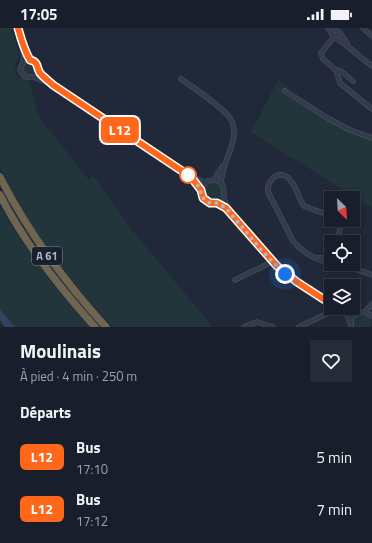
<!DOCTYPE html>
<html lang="fr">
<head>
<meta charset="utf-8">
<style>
  :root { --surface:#181e2b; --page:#252b37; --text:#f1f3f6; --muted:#9fa2a9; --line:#363c47 }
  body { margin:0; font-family:"Titillium Web",sans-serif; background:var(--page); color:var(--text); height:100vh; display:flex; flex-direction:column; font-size:15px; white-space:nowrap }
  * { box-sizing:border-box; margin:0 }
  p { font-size:13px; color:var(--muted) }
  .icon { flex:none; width:22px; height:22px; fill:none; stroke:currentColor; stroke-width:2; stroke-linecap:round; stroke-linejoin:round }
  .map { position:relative; height:299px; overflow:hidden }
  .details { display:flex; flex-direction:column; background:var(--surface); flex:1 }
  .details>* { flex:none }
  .badge { padding:0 8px; border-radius:6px; font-size:14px; line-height:26px }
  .needle { width:26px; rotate:155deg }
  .controls { position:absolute; left:324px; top:163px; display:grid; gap:8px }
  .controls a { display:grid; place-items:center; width:36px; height:36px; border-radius:0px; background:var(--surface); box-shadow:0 2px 6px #0003,0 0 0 1px var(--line); font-size:20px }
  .you { position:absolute; width:20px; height:20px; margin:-10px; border:3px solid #fff; border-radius:50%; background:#1a73e8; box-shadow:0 0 0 6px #1a73e833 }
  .map>.badge { position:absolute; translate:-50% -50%; box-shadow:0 0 0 2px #fff }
  h2 { padding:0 20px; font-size:15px; line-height:36px }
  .round { display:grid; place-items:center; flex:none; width:42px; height:42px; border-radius:0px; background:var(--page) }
  .head { display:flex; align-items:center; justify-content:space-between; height:68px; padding:0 20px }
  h1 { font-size:19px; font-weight:700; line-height:30px }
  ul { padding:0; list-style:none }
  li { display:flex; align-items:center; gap:12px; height:52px; padding:0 20px }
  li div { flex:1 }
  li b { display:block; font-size:15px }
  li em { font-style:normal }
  li .badge { min-width:44px; font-weight:700; text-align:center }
  .status { display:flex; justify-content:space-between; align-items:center; height:28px; padding:0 20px; background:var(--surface); direction:ltr }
  .status svg { height:11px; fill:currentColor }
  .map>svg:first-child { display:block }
</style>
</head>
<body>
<div class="status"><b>17:05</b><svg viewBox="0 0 49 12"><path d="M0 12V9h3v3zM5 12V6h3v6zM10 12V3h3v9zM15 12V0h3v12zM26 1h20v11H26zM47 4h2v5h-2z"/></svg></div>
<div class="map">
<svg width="372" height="299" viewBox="0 0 372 299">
  <rect width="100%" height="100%" fill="#202839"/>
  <g fill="#22353a">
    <polygon points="0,0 12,0 19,29 16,35 15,42 18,51 20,50 25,52 29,53 39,89 89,152 93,147 132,202 213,299 113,299 75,257 48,223 26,189 0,139"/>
    <circle cx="29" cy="41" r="7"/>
    <polygon points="278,52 288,58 288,68 330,94 372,113 372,180 251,104"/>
    <circle cx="213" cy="164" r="10"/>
    <path d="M0,178C25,222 55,261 89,299H15L0,281Z"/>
    <path d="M358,286C367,286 372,289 371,299H353V291Z"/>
  </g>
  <polygon fill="#324262" points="0,281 15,299 5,299 0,293"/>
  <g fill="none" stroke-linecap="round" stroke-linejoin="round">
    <defs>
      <g id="minor">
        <polyline points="18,0 24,27 23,34 20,42 25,49 34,49 48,55"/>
        <polyline points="328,0 334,9 342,14 372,38"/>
        <polyline points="332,0 339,4 347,15"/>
        <polyline points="363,0 372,8"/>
        <polyline points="334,9 321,25 323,31 336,42 340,55 372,81"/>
        <path d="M22,17L30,32C39,34 36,39 40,45C43,49 49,53 53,57L183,144L205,155"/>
        <polyline points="336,42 341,43 353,53"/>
        <path d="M181,51C194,60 221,78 230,90C234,96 235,106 233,113C229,128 222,140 221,155"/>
        <polyline points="285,63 329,91 350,102 372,110"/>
        <path d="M192,150C195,153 199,157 201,161C205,170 204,179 218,174"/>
        <polyline points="214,152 222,139"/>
        <path d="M201,162C203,157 206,152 212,152C224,151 224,161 224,169C224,174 226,177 229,181"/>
        <path d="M217,175C239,187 254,215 271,233C288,251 310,263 331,276"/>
        <path d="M331,188L304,178C298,170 297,159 290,152C281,140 266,151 268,164L293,213C303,225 316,232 331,235"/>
        <polyline points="336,214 341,198 339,192"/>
        <polyline points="319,230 325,230 331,227"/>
        <polyline points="341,236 372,247"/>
        <polyline points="235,252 272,234"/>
        <polyline points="338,280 347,288 350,294"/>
        <polyline points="341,282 357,285"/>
        <polyline points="365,284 372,276"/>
        <polyline points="244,299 257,294 273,299"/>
        <polyline points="299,299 328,285"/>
        <polyline points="351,299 351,290 358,285 365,284 372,288"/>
      </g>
      <g id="highway">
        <path d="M0,149C28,204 64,253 106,299"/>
        <path d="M0,167C25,216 58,258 95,299"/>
      </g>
    </defs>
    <use href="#minor" stroke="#4e5564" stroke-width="5.5"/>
    <use href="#highway" stroke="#3b4251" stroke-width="8"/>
    <use href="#minor" stroke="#343b4a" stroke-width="4.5"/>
    <use href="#highway" stroke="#706650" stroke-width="7"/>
  </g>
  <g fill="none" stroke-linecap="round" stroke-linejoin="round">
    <defs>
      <path id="line" d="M18,0C21,11 24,22 30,32C39,34 36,39 40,45C43,49 49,53 53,57L191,149L201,162L203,170L210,175H217L226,180L277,238L297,254L331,276"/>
    </defs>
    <use href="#line" stroke="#fff" stroke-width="9"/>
    <use href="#line" stroke="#ff671b" stroke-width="6"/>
    <polyline stroke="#aeb5c6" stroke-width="4" stroke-dasharray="0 7.2" points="188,147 191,149 199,159 203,170 206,173 210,175 217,175 226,180 264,225 285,246"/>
  </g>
  <circle fill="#fff" stroke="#ff671b" stroke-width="2" cx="188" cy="147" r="8"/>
  <g text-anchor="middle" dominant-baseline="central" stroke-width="4" stroke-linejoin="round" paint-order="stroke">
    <rect fill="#19202e" stroke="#818898" stroke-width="1" x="32" y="219" width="30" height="18" rx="3"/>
    <g font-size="11" font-weight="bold" fill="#aeb5c6">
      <text x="47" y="228">A 61</text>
    </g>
  </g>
</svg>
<div class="controls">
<a><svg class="needle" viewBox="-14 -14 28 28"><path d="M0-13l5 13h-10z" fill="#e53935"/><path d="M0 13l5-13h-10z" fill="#9fa2a9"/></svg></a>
<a><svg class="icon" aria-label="locate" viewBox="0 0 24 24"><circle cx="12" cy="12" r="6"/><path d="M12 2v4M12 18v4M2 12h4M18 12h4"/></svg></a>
<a><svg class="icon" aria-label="layers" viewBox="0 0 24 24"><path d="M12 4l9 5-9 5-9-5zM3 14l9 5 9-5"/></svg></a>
</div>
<div class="you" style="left:285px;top:246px"></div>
<b class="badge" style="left:120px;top:102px;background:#ff671b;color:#fff">L12</b>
</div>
<section class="details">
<div class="head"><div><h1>Moulinais</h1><p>À pied · 4 min · 250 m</p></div><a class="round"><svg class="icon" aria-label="heart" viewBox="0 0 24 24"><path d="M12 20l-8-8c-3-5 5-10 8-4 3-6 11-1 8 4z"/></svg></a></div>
<h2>Départs</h2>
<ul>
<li><span class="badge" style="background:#ff671b;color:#fff">L12</span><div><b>Bus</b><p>17:10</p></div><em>5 min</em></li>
<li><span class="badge" style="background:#ff671b;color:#fff">L12</span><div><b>Bus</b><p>17:12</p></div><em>7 min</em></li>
</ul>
</section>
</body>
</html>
